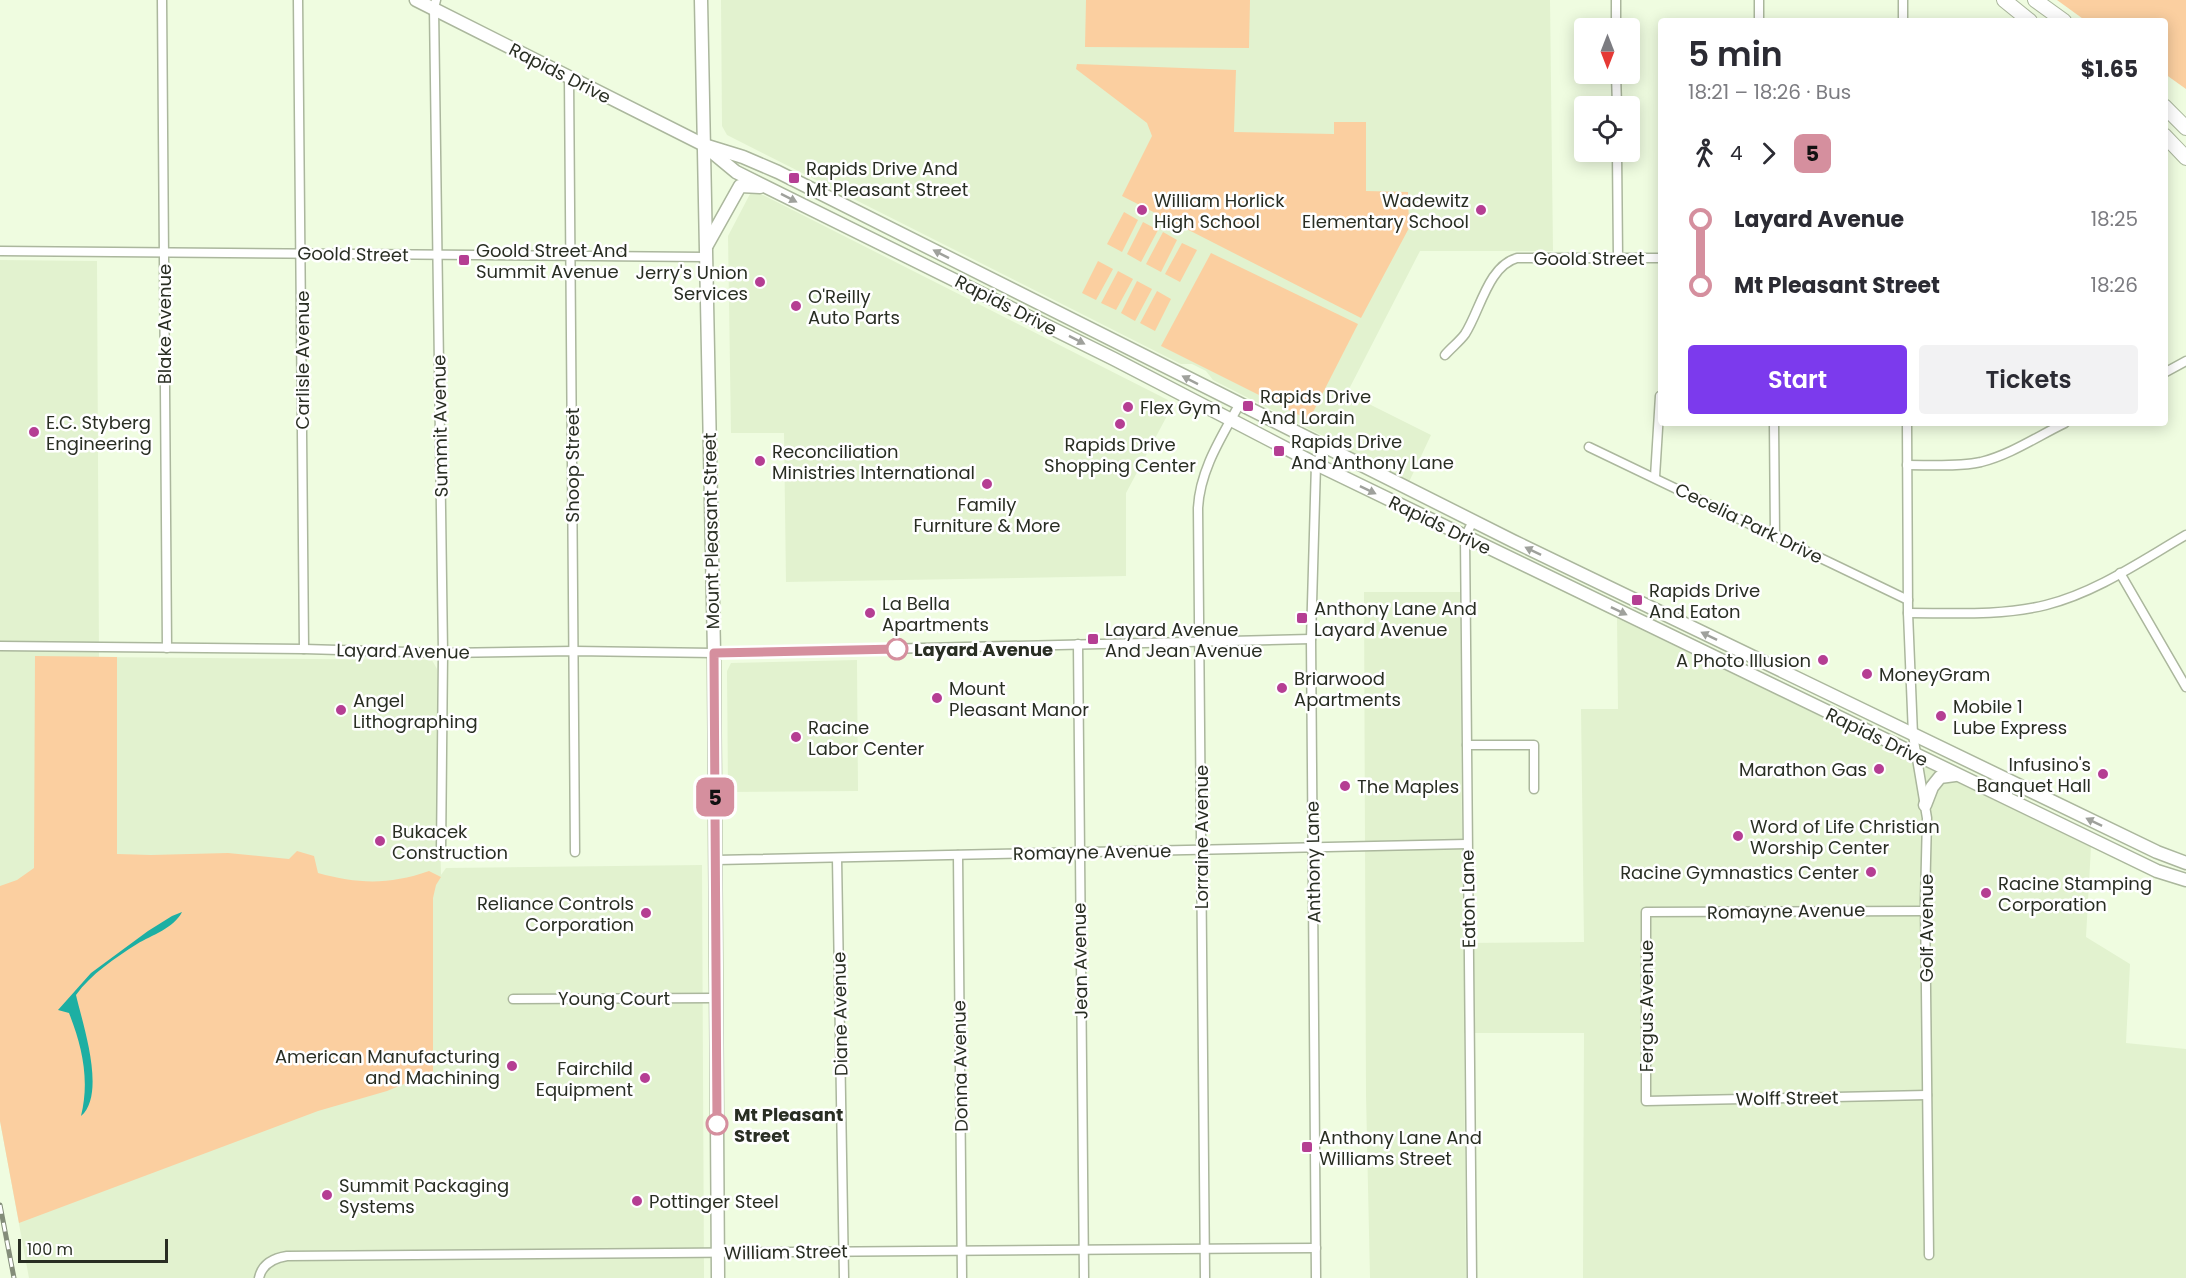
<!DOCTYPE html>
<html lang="en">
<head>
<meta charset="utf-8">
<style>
  :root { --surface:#fff; --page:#f2f2f3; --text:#2b2b33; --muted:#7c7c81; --accent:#7c3aed }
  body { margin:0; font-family:Poppins,sans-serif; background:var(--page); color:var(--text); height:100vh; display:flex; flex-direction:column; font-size:22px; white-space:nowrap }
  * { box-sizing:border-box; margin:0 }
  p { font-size:20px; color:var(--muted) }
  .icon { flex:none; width:33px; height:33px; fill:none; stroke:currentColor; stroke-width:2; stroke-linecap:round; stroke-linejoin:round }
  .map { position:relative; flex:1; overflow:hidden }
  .panel { position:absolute; left:1658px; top:18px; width:510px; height:408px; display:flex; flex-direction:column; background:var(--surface); border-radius:6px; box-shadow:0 3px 15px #0003 }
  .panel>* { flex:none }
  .badge { padding:0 12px; border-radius:9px; font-size:21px; line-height:39px }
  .needle { width:39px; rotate:180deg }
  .buttons { position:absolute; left:1574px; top:18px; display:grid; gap:12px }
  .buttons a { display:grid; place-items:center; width:66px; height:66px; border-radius:6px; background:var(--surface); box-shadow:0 3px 15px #0003; font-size:30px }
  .scale { position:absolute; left:18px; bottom:15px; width:150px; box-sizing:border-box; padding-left:6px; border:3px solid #292e23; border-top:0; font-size:16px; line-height:21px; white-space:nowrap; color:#292e23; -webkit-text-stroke:4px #fff; paint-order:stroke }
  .map>.badge { position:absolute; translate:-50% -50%; box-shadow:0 0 0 3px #fff }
  .legs { display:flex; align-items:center; gap:9px; height:66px; padding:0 30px; font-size:20px }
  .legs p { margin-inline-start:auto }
  .headline { display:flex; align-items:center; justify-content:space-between; height:102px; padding:0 30px }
  h1 { font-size:33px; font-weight:600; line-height:45px }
  .action { display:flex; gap:12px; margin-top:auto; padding:12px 30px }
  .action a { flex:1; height:69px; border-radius:6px; background:var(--accent); color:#fff; font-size:24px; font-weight:600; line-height:69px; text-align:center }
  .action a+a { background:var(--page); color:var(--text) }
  ul { padding:0 30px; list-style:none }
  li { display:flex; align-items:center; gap:21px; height:66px; font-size:22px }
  li i { display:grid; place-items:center; width:9px; height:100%; margin:0 8px; background:currentColor }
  li i::after { content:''; width:15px; height:15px; margin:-8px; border:4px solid; border-radius:50%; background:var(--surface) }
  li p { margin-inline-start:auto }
  li:first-child i { background:linear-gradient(#0000 50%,currentColor 0) }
  li:last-child i { background:linear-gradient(currentColor 50%,#0000 0) }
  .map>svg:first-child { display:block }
</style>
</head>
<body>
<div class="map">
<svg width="2186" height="1278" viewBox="0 0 2186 1278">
  <rect width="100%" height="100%" fill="#effce0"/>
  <g fill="#e2f2cf">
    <polygon points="721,0 1550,0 1553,251 1420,251 1347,393 1431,435 1408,484 1325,437 1213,380 1206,371 1192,364 1181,364 727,135 722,126"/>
    <polygon points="750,194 761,194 1168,400 1164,412 1168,414 1126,493 1126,576 786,582 784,433 731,433 728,236"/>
    <polygon points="0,260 97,261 99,657 432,660 437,669 441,875 446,868 702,865 704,1278 29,1278 0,1121"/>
    <polygon points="1364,592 1460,592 1463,943 1584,942 1581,709 1618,709 1617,618 2091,847 2086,937 2130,964 2126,1043 2186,1049 2186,1278 1583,1278 1584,1033 1464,1033 1466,1278 1370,1278 1366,1095"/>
    <polygon points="857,660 858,791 728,792 727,671 731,663"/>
  </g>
  <g fill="#fbcfa0">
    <polygon points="1086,0 1250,0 1249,48 1085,47"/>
    <polygon points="2057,0 2186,0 2186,89 2165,74 2164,21 2086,21"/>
    <polygon points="1077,64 1236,70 1234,132 1334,134 1334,122 1366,122 1366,191 1408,192 1409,228 1361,318 1122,196 1152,136 1147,123 1076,69"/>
    <polygon points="1124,212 1138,220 1122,252 1107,244"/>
    <polygon points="1143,222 1158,230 1141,262 1127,254"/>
    <polygon points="1163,232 1177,240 1161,272 1146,264"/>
    <polygon points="1182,243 1197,250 1180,282 1165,274"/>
    <polygon points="1211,253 1358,324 1309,420 1161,346"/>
    <polygon points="1098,261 1113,269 1096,300 1082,293"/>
    <polygon points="1118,271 1133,279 1116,310 1101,303"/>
    <polygon points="1137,281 1152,289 1135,321 1121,313"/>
    <polygon points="1157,291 1171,299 1155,331 1140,323"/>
    <path d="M35,656L117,657V854L151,855L228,853L289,859L297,851L314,856L318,873C358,884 389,885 429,871L441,877L436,885L433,898V1072L387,1091L318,1111L19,1223L0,1121V886L17,880L34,868Z"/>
  </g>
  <path fill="#1dafa3" d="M182,912C174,928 152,935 137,944C115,958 91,974 76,995C82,1022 107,1094 81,1116C90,1080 82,1046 69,1013L58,1010L91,973L148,931L172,916Z"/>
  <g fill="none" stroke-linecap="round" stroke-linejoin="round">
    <defs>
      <g id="street">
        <polyline points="162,0 167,648"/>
        <polyline points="298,0 304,649"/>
        <polyline points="436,0 434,8 443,653 441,852"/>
        <polyline points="1616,0 1616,28"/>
        <polyline points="1759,0 1759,21"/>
        <polyline points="1903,0 1903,21"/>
        <polyline points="1616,74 1617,106"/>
        <polyline points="569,77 575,852"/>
        <polyline points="1617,152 1618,258"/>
        <polyline points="0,251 706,257"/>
        <path d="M1445,355C1451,348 1460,341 1465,334C1480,311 1488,266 1517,258H1660"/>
        <polyline points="2164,373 2186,361"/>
        <polyline points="1774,423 1775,536"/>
        <polyline points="1907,423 1908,613 1913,735 1927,818 1925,901 1929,1255"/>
        <polyline points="1589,447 1908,600"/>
        <path d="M1907,465C1931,465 1957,467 1981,462C2010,455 2038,436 2065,423"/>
        <polyline points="1655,477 1660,396"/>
        <polyline points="2120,573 2186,687"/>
        <path d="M1908,613C1954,613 2001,616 2046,605C2097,592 2141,561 2186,535"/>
        <polyline points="1078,644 1084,1278"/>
        <polyline points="0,646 304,649 443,653 574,651 714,653 1311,639"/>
        <polyline points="1467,745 1534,745 1534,789"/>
        <polyline points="958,855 962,1278"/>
        <polyline points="837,858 844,1278"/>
        <polyline points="716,860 1467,844"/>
        <polyline points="1926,911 1646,912 1646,1101 1927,1095"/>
        <polyline points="513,999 715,998"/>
        <path d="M259,1278C262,1264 274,1258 287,1256L1316,1248"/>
        <path d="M1205,1278L1198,508C1200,470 1221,438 1239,405"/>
        <polyline points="1316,1278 1311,639 1316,464 1325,448"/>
        <polyline points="1472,1278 1465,537 1473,521"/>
      </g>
      <g id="secondary">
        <polyline points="416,0 704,145 743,157 778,172 1513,541 2157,852 2186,863"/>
        <polyline points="701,0 714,653 718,1278"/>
        <polyline points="707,148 736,172 1114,359 1316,464 2157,871 2186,880"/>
        <polyline points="707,245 740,186 760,187"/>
        <polyline points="1925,805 1932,787 1940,777 1955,775"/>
      </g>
      <g id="primary">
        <polyline points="2004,0 2030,21"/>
        <polyline points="2035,0 2064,21"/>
        <polyline points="2164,106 2186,128"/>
        <polyline points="2164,135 2186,158"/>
      </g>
    </defs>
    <use href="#street" stroke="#abb79d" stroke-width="11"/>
    <use href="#secondary" stroke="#abb79d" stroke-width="15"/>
    <use href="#primary" stroke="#abb79d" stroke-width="16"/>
    <use href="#street" stroke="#fff" stroke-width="8"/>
    <use href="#secondary" stroke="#fff" stroke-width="12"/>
    <use href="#primary" stroke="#fff" stroke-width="14"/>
    <defs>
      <polyline id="rail" points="0,1205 14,1278"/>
    </defs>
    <use href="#rail" stroke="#848d7a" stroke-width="5"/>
    <use href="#rail" stroke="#fff" stroke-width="3" stroke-dasharray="9" stroke-linecap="butt"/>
  </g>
  <defs><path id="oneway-solid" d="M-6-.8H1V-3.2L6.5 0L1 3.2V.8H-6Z" transform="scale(1.5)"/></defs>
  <g fill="#9fa19c">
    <use href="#oneway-solid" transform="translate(789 198) rotate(27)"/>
    <use href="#oneway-solid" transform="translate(941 254) rotate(-153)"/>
    <use href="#oneway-solid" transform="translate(1077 340) rotate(27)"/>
    <use href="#oneway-solid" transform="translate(1190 380) rotate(-153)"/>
    <use href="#oneway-solid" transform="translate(1368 490) rotate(26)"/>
    <use href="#oneway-solid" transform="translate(1533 551) rotate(-154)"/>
    <use href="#oneway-solid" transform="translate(1619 611) rotate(26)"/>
    <use href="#oneway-solid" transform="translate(1709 636) rotate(-154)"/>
    <use href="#oneway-solid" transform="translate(2094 822) rotate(-154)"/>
  </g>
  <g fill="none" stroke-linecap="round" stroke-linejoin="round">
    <defs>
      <polyline id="line-1" points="717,1124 714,653 897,649"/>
    </defs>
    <use href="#line-1" stroke="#fff" stroke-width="14"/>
    <use href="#line-1" stroke="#d58f9e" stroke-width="9"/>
  </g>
  <g fill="#b53e93" stroke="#fff" stroke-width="2">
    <rect x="788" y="172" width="12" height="12" rx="3"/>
    <circle cx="1142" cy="210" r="6"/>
    <circle cx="1481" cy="210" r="6"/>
    <rect x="458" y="254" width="12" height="12" rx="3"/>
    <circle cx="760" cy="282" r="6"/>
    <circle cx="796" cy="306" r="6"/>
    <rect x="1242" y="400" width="12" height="12" rx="3"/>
    <circle cx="1128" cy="407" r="6"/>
    <circle cx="1120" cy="424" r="6"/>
    <circle cx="34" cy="432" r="6"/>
    <rect x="1273" y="445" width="12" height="12" rx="3"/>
    <circle cx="760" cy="461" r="6"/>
    <circle cx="987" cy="484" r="6"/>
    <rect x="1631" y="594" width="12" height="12" rx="3"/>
    <circle cx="870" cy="613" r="6"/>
    <rect x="1296" y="612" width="12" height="12" rx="3"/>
    <rect x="1087" y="633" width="12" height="12" rx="3"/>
    <circle cx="1823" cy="660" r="6"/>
    <circle cx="1867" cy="674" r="6"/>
    <circle cx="1282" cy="688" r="6"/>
    <circle cx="937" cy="698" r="6"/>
    <circle cx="341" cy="710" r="6"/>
    <circle cx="1941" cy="716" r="6"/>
    <circle cx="796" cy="737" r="6"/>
    <circle cx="1879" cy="769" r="6"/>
    <circle cx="2103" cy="774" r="6"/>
    <circle cx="1345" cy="786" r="6"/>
    <circle cx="1738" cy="836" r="6"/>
    <circle cx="380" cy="841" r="6"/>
    <circle cx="1871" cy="872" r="6"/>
    <circle cx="1986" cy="893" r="6"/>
    <circle cx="646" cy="913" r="6"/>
    <circle cx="512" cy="1066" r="6"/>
    <circle cx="645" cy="1078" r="6"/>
    <rect x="1301" y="1141" width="12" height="12" rx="3"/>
    <circle cx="327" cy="1195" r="6"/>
    <circle cx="637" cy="1201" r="6"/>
  </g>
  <g fill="#fff" stroke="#d58f9e" stroke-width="3">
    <circle cx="897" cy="649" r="10"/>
    <circle cx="717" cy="1124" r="10"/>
  </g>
  <g text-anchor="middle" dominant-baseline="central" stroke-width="5" stroke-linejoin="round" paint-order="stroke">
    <g font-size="18" fill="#292e23" stroke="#fff">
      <text transform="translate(560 73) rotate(27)">Rapids Drive</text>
      <text transform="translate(353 254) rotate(1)">Goold Street</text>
      <text x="1589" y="258">Goold Street</text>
      <text transform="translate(1006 305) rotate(27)">Rapids Drive</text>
      <text transform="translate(164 324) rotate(-90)">Blake Avenue</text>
      <text transform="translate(302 360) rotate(-90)">Carlisle Avenue</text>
      <text transform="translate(440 426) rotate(-91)">Summit Avenue</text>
      <text transform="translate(572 465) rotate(-90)">Shoop Street</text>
      <text transform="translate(1749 523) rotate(26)">Cecelia Park Drive</text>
      <text transform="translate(1440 525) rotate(26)">Rapids Drive</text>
      <text transform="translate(711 531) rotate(-91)">Mount Pleasant Street</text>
      <text transform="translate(403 651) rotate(1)">Layard Avenue</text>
      <text transform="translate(1877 737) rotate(26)">Rapids Drive</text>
      <text transform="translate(1201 837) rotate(-90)">Lorraine Avenue</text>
      <text transform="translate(1092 852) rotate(-1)">Romayne Avenue</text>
      <text transform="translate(1313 862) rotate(-91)">Anthony Lane</text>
      <text transform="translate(1468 899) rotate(-91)">Eaton Lane</text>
      <text transform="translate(1786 911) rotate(-1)">Romayne Avenue</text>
      <text transform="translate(1926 928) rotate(-90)">Golf Avenue</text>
      <text transform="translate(1080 961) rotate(-91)">Jean Avenue</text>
      <text x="614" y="998">Young Court</text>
      <text transform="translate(1646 1006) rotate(-90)">Fergus Avenue</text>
      <text transform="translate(840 1014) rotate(-91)">Diane Avenue</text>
      <text transform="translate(960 1066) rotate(-91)">Donna Avenue</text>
      <text transform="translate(1787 1098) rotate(-1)">Wolff Street</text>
      <text transform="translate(786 1252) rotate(-1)">William Street</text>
    </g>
    <g font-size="18" fill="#292e23" stroke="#fff" text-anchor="start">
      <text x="806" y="168">Rapids Drive And<tspan x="806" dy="21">Mt Pleasant Street</tspan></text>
      <text x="1154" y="200">William Horlick<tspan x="1154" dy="21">High School</tspan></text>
      <text x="1469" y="200" text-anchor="end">Wadewitz<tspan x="1469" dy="21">Elementary School</tspan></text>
      <text x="476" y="250">Goold Street And<tspan x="476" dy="21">Summit Avenue</tspan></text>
      <text x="748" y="272" text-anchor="end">Jerry's Union<tspan x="748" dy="21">Services</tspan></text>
      <text x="808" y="296">O'Reilly<tspan x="808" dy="21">Auto Parts</tspan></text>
      <text x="1260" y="396">Rapids Drive<tspan x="1260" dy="21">And Lorain</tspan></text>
      <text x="1140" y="407">Flex Gym</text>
      <text x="46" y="422">E.C. Styberg<tspan x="46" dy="21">Engineering</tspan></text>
      <text x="1291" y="441">Rapids Drive<tspan x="1291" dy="21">And Anthony Lane</tspan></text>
      <text x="1120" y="444" text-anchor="middle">Rapids Drive<tspan x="1120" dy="21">Shopping Center</tspan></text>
      <text x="772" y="451">Reconciliation<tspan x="772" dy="21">Ministries International</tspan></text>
      <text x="987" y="504" text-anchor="middle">Family<tspan x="987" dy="21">Furniture &amp; More</tspan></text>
      <text x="1649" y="590">Rapids Drive<tspan x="1649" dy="21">And Eaton</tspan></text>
      <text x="882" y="603">La Bella<tspan x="882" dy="21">Apartments</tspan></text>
      <text x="1314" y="608">Anthony Lane And<tspan x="1314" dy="21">Layard Avenue</tspan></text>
      <text x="1105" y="629">Layard Avenue<tspan x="1105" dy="21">And Jean Avenue</tspan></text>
      <text x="1811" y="660" text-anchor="end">A Photo Illusion</text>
      <text x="1879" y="674">MoneyGram</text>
      <text x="1294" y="678">Briarwood<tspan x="1294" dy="21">Apartments</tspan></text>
      <text x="949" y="688">Mount<tspan x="949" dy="21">Pleasant Manor</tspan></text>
      <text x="353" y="700">Angel<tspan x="353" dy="21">Lithographing</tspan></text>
      <text x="1953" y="706">Mobile 1<tspan x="1953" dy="21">Lube Express</tspan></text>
      <text x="808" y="727">Racine<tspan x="808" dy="21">Labor Center</tspan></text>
      <text x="2091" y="764" text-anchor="end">Infusino's<tspan x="2091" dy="21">Banquet Hall</tspan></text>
      <text x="1867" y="769" text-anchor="end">Marathon Gas</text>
      <text x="1357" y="786">The Maples</text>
      <text x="1750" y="826">Word of Life Christian<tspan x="1750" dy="21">Worship Center</tspan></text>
      <text x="392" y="831">Bukacek<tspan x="392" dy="21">Construction</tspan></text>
      <text x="1859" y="872" text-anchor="end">Racine Gymnastics Center</text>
      <text x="1998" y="883">Racine Stamping<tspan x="1998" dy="21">Corporation</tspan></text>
      <text x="634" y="903" text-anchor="end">Reliance Controls<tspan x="634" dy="21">Corporation</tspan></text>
      <text x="500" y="1056" text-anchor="end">American Manufacturing<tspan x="500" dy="21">and Machining</tspan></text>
      <text x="633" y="1068" text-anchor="end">Fairchild<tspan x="633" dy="21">Equipment</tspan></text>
      <text x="1319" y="1137">Anthony Lane And<tspan x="1319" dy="21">Williams Street</tspan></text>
      <text x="339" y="1185">Summit Packaging<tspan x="339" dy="21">Systems</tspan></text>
      <text x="649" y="1201">Pottinger Steel</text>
    </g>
    <g font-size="18" font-weight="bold" fill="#292e23" stroke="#fff" text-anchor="start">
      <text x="914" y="649">Layard Avenue</text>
      <text x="734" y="1114">Mt Pleasant<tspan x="734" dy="21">Street</tspan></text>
    </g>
  </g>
</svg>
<div class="buttons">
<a><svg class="needle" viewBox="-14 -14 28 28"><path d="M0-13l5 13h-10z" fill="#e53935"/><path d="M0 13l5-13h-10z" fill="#7c7c81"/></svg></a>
<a><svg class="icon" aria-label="locate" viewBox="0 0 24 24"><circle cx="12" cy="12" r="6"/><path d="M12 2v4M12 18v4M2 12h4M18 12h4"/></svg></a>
</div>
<div class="scale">100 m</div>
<b class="badge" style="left:715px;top:797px;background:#d58f9e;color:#111">5</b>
<section class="panel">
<div class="headline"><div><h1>5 min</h1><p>18:21 – 18:26 · Bus</p></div><b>$1.65</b></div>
<div class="legs"><svg class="icon" aria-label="walk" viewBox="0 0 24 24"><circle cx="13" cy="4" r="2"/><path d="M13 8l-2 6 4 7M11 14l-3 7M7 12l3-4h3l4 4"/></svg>4<svg class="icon" aria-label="forward" viewBox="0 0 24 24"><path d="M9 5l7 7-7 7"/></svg><b class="badge" style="background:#d58f9e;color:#111">5</b></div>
<ul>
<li><i style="color:#d58f9e"></i><b>Layard Avenue</b><p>18:25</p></li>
<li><i style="color:#d58f9e"></i><b>Mt Pleasant Street</b><p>18:26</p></li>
</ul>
<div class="action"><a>Start</a><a>Tickets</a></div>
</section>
</div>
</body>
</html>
